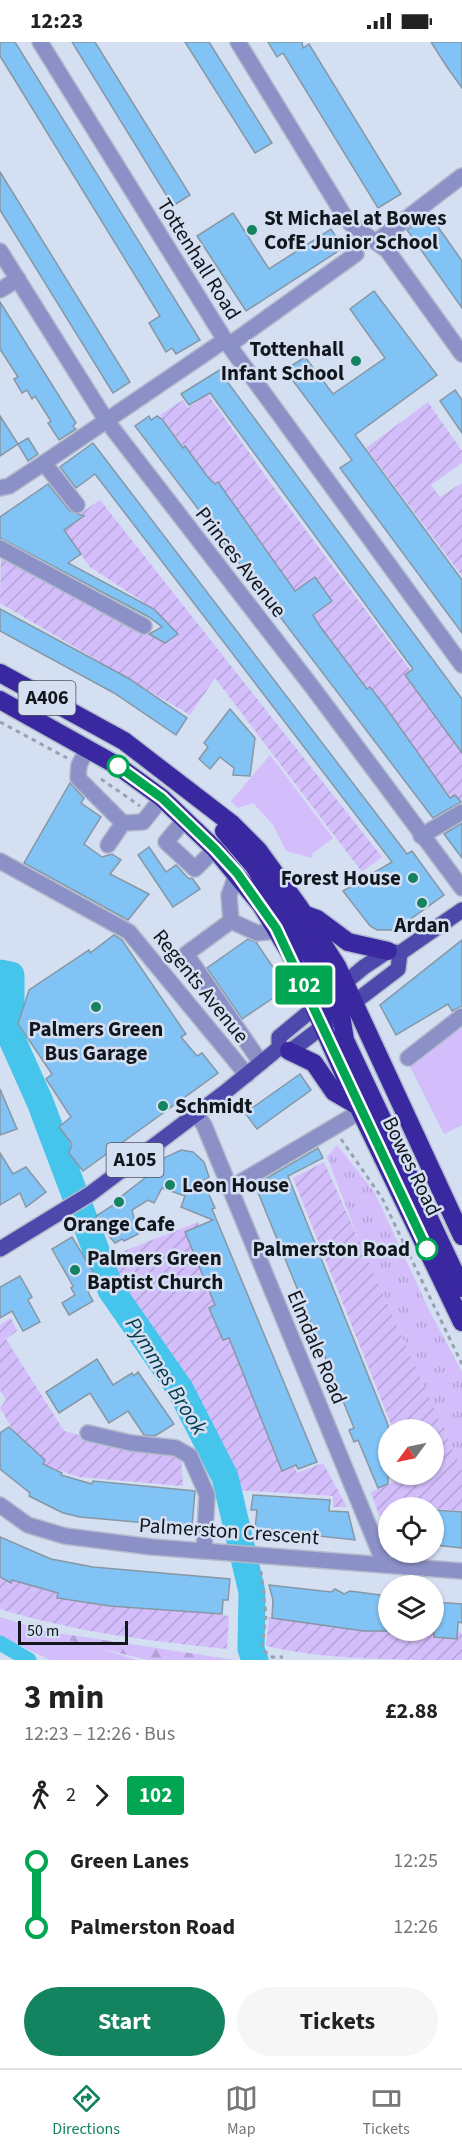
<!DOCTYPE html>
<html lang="en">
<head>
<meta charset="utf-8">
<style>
  :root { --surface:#fff; --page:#f6f6f6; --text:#222; --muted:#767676; --line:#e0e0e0; --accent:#138360 }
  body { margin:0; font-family:"Source Sans 3",sans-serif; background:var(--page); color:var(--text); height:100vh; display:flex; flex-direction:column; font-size:22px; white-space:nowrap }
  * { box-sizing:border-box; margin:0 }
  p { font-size:20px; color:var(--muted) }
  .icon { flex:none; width:33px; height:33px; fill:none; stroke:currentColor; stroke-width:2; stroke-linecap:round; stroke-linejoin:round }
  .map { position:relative; height:1618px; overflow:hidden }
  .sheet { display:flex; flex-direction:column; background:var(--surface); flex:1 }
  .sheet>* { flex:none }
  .badge { padding:0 12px; border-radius:4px; font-size:21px; line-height:39px }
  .needle { width:39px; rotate:237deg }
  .controls { position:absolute; left:378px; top:1377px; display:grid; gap:12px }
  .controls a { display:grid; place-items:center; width:66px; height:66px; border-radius:50%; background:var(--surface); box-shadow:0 2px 4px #0004; font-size:30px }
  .scale { position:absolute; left:18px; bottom:15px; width:110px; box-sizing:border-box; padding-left:6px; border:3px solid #11151c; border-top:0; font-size:16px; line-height:21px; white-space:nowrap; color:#11151c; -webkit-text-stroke:4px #d4dff2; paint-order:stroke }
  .map>.badge { position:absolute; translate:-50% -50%; box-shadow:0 0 0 3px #fff }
  .legs { display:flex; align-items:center; gap:9px; height:66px; padding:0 24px; font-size:20px }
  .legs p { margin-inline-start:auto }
  .headline { display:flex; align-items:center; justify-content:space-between; height:102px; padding:0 24px }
  h1 { font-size:33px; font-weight:700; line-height:45px }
  .action { display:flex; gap:12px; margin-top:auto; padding:12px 24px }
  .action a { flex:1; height:69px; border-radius:36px; background:var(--accent); color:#fff; font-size:24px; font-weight:700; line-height:69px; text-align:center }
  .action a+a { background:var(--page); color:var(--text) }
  ul { padding:0 24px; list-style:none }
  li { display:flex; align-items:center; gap:21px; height:66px; font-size:22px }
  li i { display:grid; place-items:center; width:9px; height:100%; margin:0 8px; background:currentColor }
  li i::after { content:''; width:15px; height:15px; margin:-8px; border:4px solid; border-radius:50%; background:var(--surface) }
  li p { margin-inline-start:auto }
  li:first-child i { background:linear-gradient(#0000 50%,currentColor 0) }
  li:last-child i { background:linear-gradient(currentColor 50%,#0000 0) }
  .status { display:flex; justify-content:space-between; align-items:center; height:42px; padding:0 30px; background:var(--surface); direction:ltr }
  .status svg { height:16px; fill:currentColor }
  .tab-bar { display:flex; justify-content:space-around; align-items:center; height:84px; border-top:2px solid var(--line); background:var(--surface); font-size:16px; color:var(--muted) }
  .tab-bar a { display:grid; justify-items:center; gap:3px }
  .tab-bar .on { color:var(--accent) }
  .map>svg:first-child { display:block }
</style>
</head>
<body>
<div class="status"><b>12:23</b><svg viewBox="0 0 49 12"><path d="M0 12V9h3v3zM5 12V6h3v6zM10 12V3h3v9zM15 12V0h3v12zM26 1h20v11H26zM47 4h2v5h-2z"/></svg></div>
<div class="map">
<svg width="462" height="1618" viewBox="0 0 462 1618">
  <defs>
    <pattern id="forest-firs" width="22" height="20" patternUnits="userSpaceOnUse" patternTransform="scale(1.5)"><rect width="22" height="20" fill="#d3befb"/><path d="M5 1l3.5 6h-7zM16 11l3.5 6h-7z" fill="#b4a2d7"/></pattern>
    <pattern id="park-tufts" width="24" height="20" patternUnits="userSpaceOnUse" patternTransform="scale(1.5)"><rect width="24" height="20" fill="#d3befb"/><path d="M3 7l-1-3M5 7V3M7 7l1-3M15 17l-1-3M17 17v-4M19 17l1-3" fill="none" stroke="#b4a2d7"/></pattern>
    <pattern id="garden-furrows" width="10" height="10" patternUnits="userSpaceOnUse" patternTransform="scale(1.5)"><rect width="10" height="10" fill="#d3befb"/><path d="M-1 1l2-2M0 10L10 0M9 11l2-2" fill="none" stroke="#b4a2d7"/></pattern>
  </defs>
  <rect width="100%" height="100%" fill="#d4dff2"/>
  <g fill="#d3befb">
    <polygon points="270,713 333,796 312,812 312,816 286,809 273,783 253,761 238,766 231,759"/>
    <polygon points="462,979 462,1083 444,1092 404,1013"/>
    <polygon points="0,1575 137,1618 50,1618 0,1594"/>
  </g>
  <polygon fill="url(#forest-firs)" points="38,1588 235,1618 148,1618 74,1600"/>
  <polygon fill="url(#park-tufts)" points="337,1103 375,1151 428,1266 462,1330 462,1430 364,1211 327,1115"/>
  <g fill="url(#garden-furrows)">
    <polygon points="199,340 269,439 462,697 462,760 450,753 405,702 160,373 183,358 188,366 200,358 191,344"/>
    <polygon points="428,360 462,409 462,421 431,443 440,455 462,441 462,534 366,406"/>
    <polygon points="100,458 382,815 362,830 215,636 190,673 0,561 1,515 165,601 178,592 154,567 90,525 64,488 83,474 81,471"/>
    <polygon points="324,1120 462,1429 462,1469 389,1462 387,1478 383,1473 379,1474 371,1450 398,1438 396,1433 434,1432 434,1388 393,1387 293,1136"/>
    <polygon points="198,1180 297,1431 323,1421 347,1465 333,1465 333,1454 236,1448 232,1434 185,1345 114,1243 106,1216"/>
    <polygon points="11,1276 17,1289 6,1297 64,1389 111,1402 181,1416 183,1444 79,1435 31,1419 0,1366 6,1358 0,1348 0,1283"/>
    <path d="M0,1516L83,1554L229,1574L227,1607C150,1599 74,1590 0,1567Z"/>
    <path d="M316,1571L388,1581V1588L434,1587L462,1591V1618C401,1618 323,1618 266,1604L269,1575L290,1578Z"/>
  </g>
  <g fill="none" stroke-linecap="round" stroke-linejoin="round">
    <polyline stroke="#45c4ec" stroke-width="15" points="0,1601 29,1618"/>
    <polyline stroke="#45c4ec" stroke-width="27" points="0,931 11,933 11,995 40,1060 111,1248 180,1347 225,1435 252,1550 251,1607 255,1618"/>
  </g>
  <g fill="#82c3f5" stroke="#8697a5" stroke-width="1.5">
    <polygon points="0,0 15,0 200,298 176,312 172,306 166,310 149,281 160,274 0,14"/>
    <polygon points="72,0 95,0 190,153 173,164"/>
    <polygon points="185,0 209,0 272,101 255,111"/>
    <polygon points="268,0 302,0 303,6 309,2 401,152 378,166 283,11 277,15"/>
    <polygon points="431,0 462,0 462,46 447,25"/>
    <polygon points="0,130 130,340 113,351 0,168"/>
    <polygon points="233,171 269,227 331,187 343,206 246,269 197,194"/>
    <polygon points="429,172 462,219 462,266 407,188"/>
    <polygon points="374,249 437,333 355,393 462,538 462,591 340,426 352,418 285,328 305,315 333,352 385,316 350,267"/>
    <polygon points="0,260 76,381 73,384 76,387 59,398 48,381 51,379 35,354 32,357 27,348 22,351 14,337 18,335 0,307"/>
    <polygon points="221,327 227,337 226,338 462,657 462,711 405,633 413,627 210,351 189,363 181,352"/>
    <polygon points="455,348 462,358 462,391 440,359"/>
    <polygon points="0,374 18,402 0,414"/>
    <polygon points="149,374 151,378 157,374 162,377 183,406 185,404 207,434 215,442 218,440 295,549 315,535 332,559 313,573 319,583 367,647 370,645 384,663 450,756 455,753 461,760 433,776 135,384"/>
    <polygon points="28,396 38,412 28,419 18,402"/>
    <polygon points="93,401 407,812 412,809 444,853 402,883 392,888 377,888 370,884 343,849 392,820 95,432 76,446 60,425"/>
    <polygon points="48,442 70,469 84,474 64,488 81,512 68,521 154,567 178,592 165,601 149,592 162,585 149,575 0,496 0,475"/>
    <polygon points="0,567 128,636 187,676 176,693 114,651 0,589"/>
    <polygon points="230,667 255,696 250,734 233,733 234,726 220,715 210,727 199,717 208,705 204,701"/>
    <polygon points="70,741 84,756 81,761 101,775 84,802 102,815 112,812 121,818 110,832 149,852 128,878 24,821"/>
    <polygon points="462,781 462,816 444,792"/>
    <polygon points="149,805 166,830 176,823 189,837 192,836 200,847 173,865 138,813"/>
    <polygon points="114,893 122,898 186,992 181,995 197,1014 202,1011 218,1031 83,1129 69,1111 72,1102 59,1085 71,1075 46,1037 52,1032 18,982 29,948 89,908 90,911"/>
    <polygon points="248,897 256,900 281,937 279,952 242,977 207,926"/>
    <polygon points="462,898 462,964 452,969 448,962 396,993 380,963"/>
    <polygon points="300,1032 311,1048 257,1087 245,1071"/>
    <polygon points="0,1047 17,1087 0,1093"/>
    <polygon points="318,1106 323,1116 288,1134 388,1383 388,1442 378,1446 358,1398 354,1400 349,1388 354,1386 255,1143"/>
    <polygon points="181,1108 193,1110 204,1120 209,1135 203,1139 215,1166 212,1167 317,1420 298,1427 296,1423 282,1429 229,1296 223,1298 209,1266 215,1263 185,1190 213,1178 181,1165 185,1154 162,1146 154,1161 148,1158 132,1168 138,1192 124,1199 122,1197 115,1201 101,1185 96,1174 115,1162 114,1160 150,1132 164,1116"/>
    <polygon points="0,1111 13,1132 26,1125 46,1150 26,1165 20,1151 0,1163"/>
    <polygon points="72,1195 95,1233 91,1235 97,1244 88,1250 93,1259 69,1273 62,1261 75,1253 71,1246 73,1244 52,1207"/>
    <polygon points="20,1234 32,1255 28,1258 40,1280 23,1289 12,1269 0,1276 0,1245"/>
    <polygon points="97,1317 113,1343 132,1331 134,1334 138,1330 174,1382 155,1394 144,1393 128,1369 109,1381 90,1351 59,1371 46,1350"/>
    <polygon points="9,1385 45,1418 43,1422 62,1431 61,1433 92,1442 93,1439 195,1449 192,1485 80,1475 63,1471 29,1454 30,1451 0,1427 0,1391"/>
    <polygon points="253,1453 330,1458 329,1469 348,1470 355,1498 255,1487 257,1468 251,1468"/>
    <polygon points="434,1468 462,1470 462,1506 434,1503"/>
    <polygon points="0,1495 51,1517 93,1525 230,1537 228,1558 223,1558 222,1572 110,1564 57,1556 58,1551 12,1538 11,1541 0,1535"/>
    <polygon points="269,1543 331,1550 335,1547 344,1552 350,1549 388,1554 388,1589 364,1589 272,1576 273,1558"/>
    <polygon points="434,1560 462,1562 462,1581 458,1580 457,1597 434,1595"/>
  </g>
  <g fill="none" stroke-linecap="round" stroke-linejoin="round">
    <defs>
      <g id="minor">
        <polyline points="40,0 225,298 462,623"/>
        <polyline points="238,0 345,175 352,183 387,208 462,312"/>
        <polyline points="377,199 462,134"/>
        <polyline points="0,209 106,378 313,646 462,846"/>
        <polyline points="0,248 18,237"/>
        <polyline points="229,303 356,212"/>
        <polyline points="44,421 77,463"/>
        <polyline points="0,446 9,444 44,421 225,298"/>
        <polyline points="0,506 144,584"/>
        <polyline points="88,706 79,723 78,736 123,781"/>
        <polyline points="185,777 166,800 195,827 215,807"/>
        <polyline points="421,794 462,770"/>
        <polyline points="108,803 123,781 143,780 162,756"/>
        <polyline points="0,819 129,890 247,1033"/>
        <polyline points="231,879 186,912 261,1021"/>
        <polyline points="231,879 257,891 277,889"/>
        <polyline points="231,879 229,853 237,831"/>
        <polyline points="408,1016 462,974"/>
        <polyline points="196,1072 204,1083 384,1521"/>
        <polyline points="229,1147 361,1069"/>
        <polyline points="88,1391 131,1401 176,1406 190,1414 207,1453 204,1509"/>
        <polyline points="0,1463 28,1483 65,1494 152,1505 462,1529"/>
      </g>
      <g id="major">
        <polyline points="280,1006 289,1009 297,1004 398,927 400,911"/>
        <polyline points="0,1207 90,1152 224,1051 279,1006 279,995 364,925 388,909 400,911 462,868"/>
      </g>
      <g id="highway">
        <polyline points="0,631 124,699 232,782 258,808 300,866 337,924 462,1194"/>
        <polyline points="0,658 118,724 162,756 215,807 261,863 290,911 358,1064 462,1280"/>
        <polyline points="224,789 254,824 316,922 326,944 323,985"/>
        <polyline points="306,873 317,877 348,900 388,909"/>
        <polyline points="344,941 341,972 345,998 462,1246"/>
        <polyline points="289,1009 314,1021 334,1050 358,1064"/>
      </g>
    </defs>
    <use href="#minor" stroke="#b1bbcb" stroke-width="18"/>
    <use href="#major" stroke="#b1bbcb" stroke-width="18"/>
    <use href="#highway" stroke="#b1bbcb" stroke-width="21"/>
    <g stroke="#98a1b1" stroke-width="3" stroke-dasharray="4.5 4.5" stroke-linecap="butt">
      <polyline points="0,680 67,716"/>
      <polyline points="101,737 140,764"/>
      <polyline points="341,1097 382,1156 462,1322"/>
      <polyline points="261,1529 266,1573 262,1607 272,1615 283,1615"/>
    </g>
    <use href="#minor" stroke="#8b90c7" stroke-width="15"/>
    <use href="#major" stroke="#4d48ac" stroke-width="15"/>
    <use href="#highway" stroke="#3a28a1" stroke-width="18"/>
  </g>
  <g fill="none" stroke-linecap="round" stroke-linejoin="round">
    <defs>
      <polyline id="line-1" points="118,724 162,756 215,807 237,831 276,886 427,1207"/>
    </defs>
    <use href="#line-1" stroke="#fff" stroke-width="14"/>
    <use href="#line-1" stroke="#00a651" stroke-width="9"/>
  </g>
  <g fill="#138360" stroke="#d4dff2" stroke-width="2">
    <circle cx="252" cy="188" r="6"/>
    <circle cx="356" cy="319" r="6"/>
    <circle cx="413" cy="836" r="6"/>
    <circle cx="422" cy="861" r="6"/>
    <circle cx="96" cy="965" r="6"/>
    <circle cx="163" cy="1064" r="6"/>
    <circle cx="170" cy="1143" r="6"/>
    <circle cx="119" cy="1160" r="6"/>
    <circle cx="75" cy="1228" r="6"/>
  </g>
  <g fill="#fff" stroke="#00a651" stroke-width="3">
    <circle cx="118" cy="724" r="10"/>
    <circle cx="427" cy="1207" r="10"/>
  </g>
  <g text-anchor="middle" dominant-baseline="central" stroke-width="5" stroke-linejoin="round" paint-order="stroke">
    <g fill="#d4dff2" stroke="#4c525c" stroke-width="1.5">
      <rect x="18.5" y="639" width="57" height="34" rx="4.5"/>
      <rect x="106.5" y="1101" width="57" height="34" rx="4.5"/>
    </g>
    <g font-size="20" font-weight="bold" fill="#11151c">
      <text x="47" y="656">A406</text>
      <text x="135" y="1118">A105</text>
    </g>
    <g font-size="21" font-weight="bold" fill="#11151c" stroke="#d4dff2" text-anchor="start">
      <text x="264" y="176">St Michael at Bowes<tspan x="264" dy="24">CofE Junior School</tspan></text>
      <text x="344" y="307" text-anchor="end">Tottenhall<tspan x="344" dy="24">Infant School</tspan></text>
      <text x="401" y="836" text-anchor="end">Forest House</text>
      <text x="422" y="883" text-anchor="middle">Ardan</text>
      <text x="96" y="987" text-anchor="middle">Palmers Green<tspan x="96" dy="24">Bus Garage</tspan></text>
      <text x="175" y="1064">Schmidt</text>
      <text x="182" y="1143">Leon House</text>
      <text x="119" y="1182" text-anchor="middle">Orange Cafe</text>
      <text x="87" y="1216">Palmers Green<tspan x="87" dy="24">Baptist Church</tspan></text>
    </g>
    <g font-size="21" fill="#11151c" stroke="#d4dff2">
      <text transform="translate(199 217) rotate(58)">Tottenhall Road</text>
      <text transform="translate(241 520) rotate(52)">Princes Avenue</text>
      <text transform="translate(201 944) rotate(51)">Regents Avenue</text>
      <text transform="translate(412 1124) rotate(64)">Bowes Road</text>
      <text transform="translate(317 1305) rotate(67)">Elmdale Road</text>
      <text transform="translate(229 1489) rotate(4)">Palmerston Crescent</text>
    </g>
    <g font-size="21" font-weight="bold" fill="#11151c" stroke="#d4dff2" text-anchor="end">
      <text x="410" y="1207">Palmerston Road</text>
    </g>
    <g font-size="22" font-style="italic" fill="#003949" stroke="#d4dff2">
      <text transform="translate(166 1334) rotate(58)">Pymmes Brook</text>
    </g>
  </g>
</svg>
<div class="controls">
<a><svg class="needle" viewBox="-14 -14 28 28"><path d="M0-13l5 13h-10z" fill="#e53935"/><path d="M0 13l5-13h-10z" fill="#767676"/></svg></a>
<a><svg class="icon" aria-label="locate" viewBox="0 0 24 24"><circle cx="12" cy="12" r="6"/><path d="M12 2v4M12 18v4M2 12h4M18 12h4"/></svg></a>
<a><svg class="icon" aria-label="layers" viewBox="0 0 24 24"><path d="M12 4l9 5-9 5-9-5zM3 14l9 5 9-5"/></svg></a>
</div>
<div class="scale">50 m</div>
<b class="badge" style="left:304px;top:943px;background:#00a651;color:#fff">102</b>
</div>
<section class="sheet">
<div class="headline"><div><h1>3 min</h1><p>12:23 – 12:26 · Bus</p></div><b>£2.88</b></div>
<div class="legs"><svg class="icon" aria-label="walk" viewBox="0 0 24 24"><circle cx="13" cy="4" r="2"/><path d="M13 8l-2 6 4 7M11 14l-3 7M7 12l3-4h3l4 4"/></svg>2<svg class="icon" aria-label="forward" viewBox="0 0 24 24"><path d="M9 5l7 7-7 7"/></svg><b class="badge" style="background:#00a651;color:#fff">102</b></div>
<ul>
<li><i style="color:#00a651"></i><b>Green Lanes</b><p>12:25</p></li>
<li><i style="color:#00a651"></i><b>Palmerston Road</b><p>12:26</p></li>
</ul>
<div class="action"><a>Start</a><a>Tickets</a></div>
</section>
<nav class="tab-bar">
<a class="on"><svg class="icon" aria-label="directions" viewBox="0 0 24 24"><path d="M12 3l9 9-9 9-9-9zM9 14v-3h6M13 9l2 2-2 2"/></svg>Directions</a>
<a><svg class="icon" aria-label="map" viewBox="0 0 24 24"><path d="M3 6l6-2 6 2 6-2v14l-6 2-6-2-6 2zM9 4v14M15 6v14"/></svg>Map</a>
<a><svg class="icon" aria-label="tickets" viewBox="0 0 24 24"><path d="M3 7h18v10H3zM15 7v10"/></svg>Tickets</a>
</nav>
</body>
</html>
